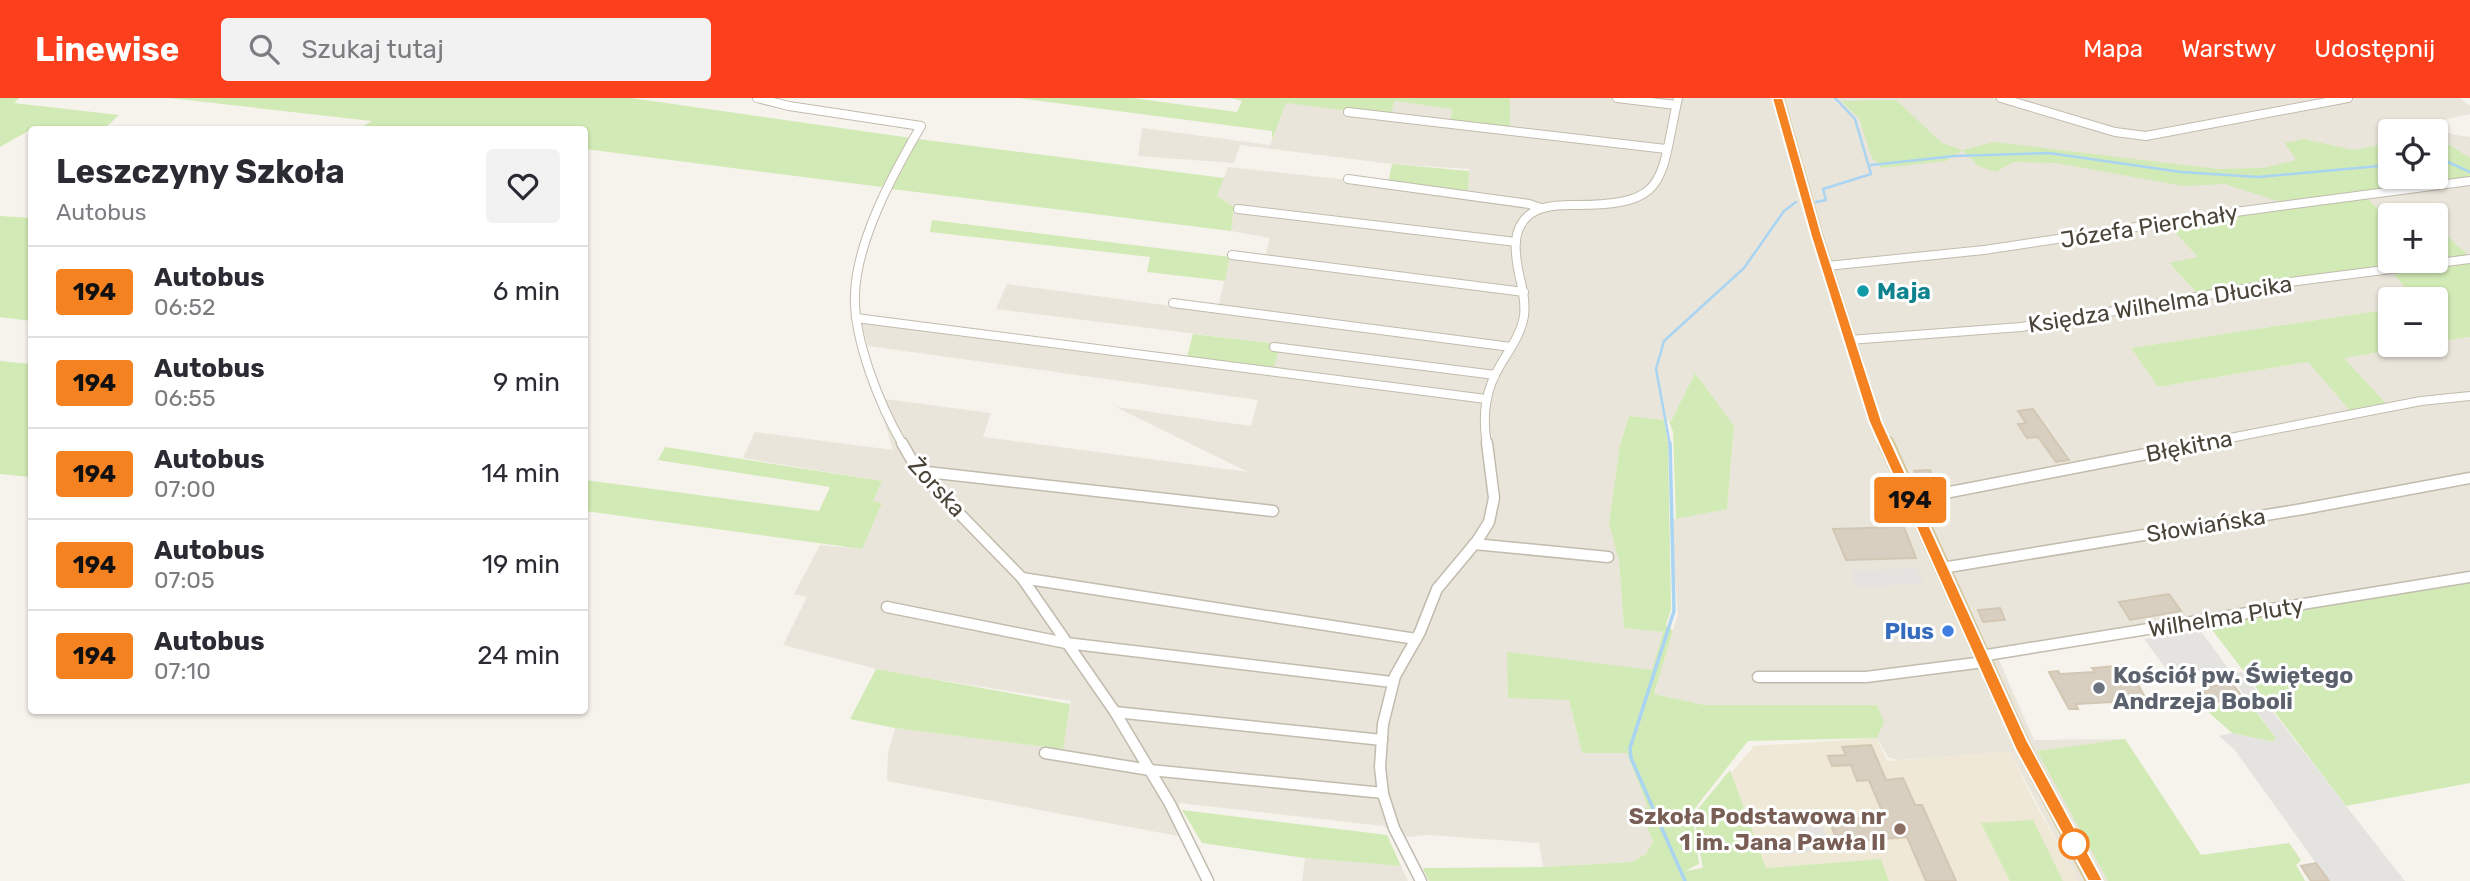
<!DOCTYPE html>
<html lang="pl">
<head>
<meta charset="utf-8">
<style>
  :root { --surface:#fff; --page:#f2f2f3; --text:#2b2b33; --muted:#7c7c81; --line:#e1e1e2; --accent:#fc3f1d }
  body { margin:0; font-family:Rubik,sans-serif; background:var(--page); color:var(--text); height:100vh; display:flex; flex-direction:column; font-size:26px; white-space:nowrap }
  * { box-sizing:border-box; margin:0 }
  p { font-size:23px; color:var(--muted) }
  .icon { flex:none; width:38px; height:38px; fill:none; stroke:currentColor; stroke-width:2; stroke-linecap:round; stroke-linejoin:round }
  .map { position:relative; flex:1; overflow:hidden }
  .side { position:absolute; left:28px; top:28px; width:560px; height:588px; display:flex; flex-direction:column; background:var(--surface); border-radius:7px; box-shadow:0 2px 5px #0004 }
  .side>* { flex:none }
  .badge { padding:0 14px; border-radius:5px; font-size:24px; line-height:46px }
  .fabs { position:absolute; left:2378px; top:21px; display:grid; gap:14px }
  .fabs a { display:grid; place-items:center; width:70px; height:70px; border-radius:7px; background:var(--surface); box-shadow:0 2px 5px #0004; font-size:35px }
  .map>.badge { position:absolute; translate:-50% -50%; box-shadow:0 0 0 4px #fff }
  .round { display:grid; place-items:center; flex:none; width:74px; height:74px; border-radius:7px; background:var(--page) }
  .summary { display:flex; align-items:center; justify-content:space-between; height:119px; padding:0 28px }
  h1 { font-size:33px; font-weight:700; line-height:52px }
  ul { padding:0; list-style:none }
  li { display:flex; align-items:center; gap:21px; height:91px; padding:0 28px; border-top:2px solid var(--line) }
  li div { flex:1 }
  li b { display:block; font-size:26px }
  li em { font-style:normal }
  li .badge { min-width:77px; font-weight:700; text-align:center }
  header { display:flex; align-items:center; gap:42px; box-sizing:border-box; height:98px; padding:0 35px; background:var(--accent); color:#fff }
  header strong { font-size:33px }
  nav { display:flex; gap:38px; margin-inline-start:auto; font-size:24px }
  .search { width:490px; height:63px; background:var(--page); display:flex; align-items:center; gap:18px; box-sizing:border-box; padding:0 24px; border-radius:7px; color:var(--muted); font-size:26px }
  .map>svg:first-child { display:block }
</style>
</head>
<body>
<header>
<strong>Linewise</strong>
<div class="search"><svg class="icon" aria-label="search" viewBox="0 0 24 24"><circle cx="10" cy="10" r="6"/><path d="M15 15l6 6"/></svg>Szukaj tutaj</div>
<nav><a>Mapa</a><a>Warstwy</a><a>Udostępnij</a></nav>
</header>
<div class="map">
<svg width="2470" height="783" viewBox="0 0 2470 783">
  <rect width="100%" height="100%" fill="#f6f3ec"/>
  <g fill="#eae5da" fill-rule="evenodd">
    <path d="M1510,0H2460L2470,8V16L2421,27L2455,37L2470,39V159L2436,128V117H2390V123L2367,100L2169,127L2199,160L2169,166L2201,199L2393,175L2406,191L2407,201H2390V211L2131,250L2158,289L2308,264L2436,247V244L2470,239V484L1998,560L2034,642L2125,641L2201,757L2289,745L2301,762L2296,767L2305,783H2078L2010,654L1898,662L1888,659L1877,640L1884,624L1704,607L1654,596L1678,516L1670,422L1727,411L1734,328L1695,275L1671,323L1629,318L1620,347L1609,425L1619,463L1624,530L1663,534L1652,573L1507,555L1569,602L1582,655H1627L1649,709L1639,711L1653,742L1646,756L1632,764L1543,769L1539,745L1427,737L1407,739L1383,728L1179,705L1183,739L887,683L888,655L895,630L1062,651L1071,603L889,574L783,547L807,499L794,496L820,447L862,451L881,405L872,404L882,383L743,360L755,334L893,352L877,300L991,315L983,339L1248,374L1116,309L1251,328L1258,302L868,248L861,223L1273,272L1278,253L1269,252V245L996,211L1007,186L1217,214L1230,159L1265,158L1270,140L1231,133L1234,109L1217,98L1228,69L1468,95L1469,71L1392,66L1240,47L1234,65L1138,58L1142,30L1270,47L1286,5L1391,17L1394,3L1452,11L1450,25L1509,8ZM2390,33H2436V79H2390Z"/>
    <polygon points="1305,760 1401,768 1408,783 1302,783"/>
  </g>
  <polygon fill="#efe8d6" points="1877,640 1887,663 2010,654 2033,701 2078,783 1889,783 1880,761 1766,770 1731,675 1754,648"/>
  <g fill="#d2eab5">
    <polygon points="0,0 19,0 14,5 119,17 104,31 32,31 0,49"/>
    <polygon points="169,0 631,0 911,40 882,89 585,51 584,32 428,32 405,29 402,31 358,31 372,23"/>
    <polygon points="1018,0 1132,0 1237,14 1242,3 1230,0 1510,0 1510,33 1450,25 1452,11 1394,3 1391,18 1286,5 1272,42 1272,33"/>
    <polygon points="1896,2 1942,45 1963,52 1994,44 2217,71 2263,70 2296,62 2285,45 2304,41 2353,52 2390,45 2390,79 2436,79 2436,45 2446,45 2470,60 2470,80 2281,104 2225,86 2184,88 2056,65 2013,64 1996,74 1978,68 1963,52 1946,63 1882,70 1872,60 1859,20 1841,3"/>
    <polygon points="918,41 1224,80 1217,98 1234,109 1231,133 892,91"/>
    <polygon points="1392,66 1469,73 1468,96 1388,85"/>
    <polygon points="2367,100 2390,123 2390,163 2426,163 2197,195 2169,165 2198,159 2168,127"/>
    <polygon points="0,118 31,120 31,223 0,219"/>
    <polygon points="932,122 1230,159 1225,183 1147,174 1150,159 930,134"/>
    <polygon points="2436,128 2468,157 2436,161"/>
    <polygon points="2470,165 2470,239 2436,244 2436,201 2407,201 2406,191 2393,175"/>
    <polygon points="2390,211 2390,247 2422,247 2344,260 2387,307 2353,316 2308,264 2158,289 2131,250"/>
    <polygon points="1193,236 1270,245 1269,252 1279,253 1273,273 1186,262"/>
    <polygon points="0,263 31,266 31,379 0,376"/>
    <polygon points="1695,275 1734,328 1727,411 1676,421 1673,334 1669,323 1671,323"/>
    <polygon points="1629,318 1664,322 1668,345 1671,511 1666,527 1673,533 1654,596 1704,607 1877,607 1884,624 1877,640 1748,643 1692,714 1699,766 1685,773 1703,770 1693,717 1730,672 1766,770 1881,761 1889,783 1429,783 1423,770 1543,769 1632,764 1646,756 1653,743 1639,710 1648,709 1627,655 1582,655 1569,602 1508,600 1507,554 1652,572 1663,534 1624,530 1619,463 1609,425 1620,347"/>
    <polygon points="665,349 882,383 873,403 882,405 862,451 585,413 585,382 819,413 830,389 658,362"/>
    <polygon points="2470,483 2470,685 2346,708 2207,525"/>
    <polygon points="876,571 1070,606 1063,651 895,630 850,621"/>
    <polygon points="2247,602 2276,640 2273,644 2232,635 2205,611"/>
    <polygon points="2125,641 2201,757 2289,745 2301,762 2296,767 2305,783 2108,783 2037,653"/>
    <polygon points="1182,712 1387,737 1401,768 1305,760 1202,745"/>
    <polygon points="2033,722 2063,783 2010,783 1981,725"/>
  </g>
  <g fill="#e5e3e0">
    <polygon points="1917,470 1923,486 1857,489 1851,473"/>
    <polygon points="2200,532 2228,570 2172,579 2144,541"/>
    <polygon points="2242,574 2346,708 2405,783 2329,783 2234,651 2219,638 2232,635 2273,644 2276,640 2229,576"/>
    <polygon points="1820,721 1831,752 1783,756 1779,744 1803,741 1796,723"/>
  </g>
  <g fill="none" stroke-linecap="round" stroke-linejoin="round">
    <g stroke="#a9d4f2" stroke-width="2.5">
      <polyline points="2436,65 2448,64 2470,74"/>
      <polyline points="1871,67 1955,58 2049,55 2181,74 2258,79 2390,67"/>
      <polyline points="1816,104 1826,102 1823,91 1871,76 1855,21 1835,0"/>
      <polyline points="1670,347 1656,271 1664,243 1744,170 1784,113 1796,104"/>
    </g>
    <polyline stroke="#a9d4f2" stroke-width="3.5" points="1670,345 1674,513 1630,650 1631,660 1685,783"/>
  </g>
  <g fill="#d8cfc1" stroke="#d3c7b4" stroke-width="2">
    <polygon points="2033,311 2069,362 2056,364 2038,339 2027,340 2018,326 2026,325 2018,313"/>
    <polygon points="1930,372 1938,391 1936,394 1923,394 1914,373"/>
    <polygon points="1904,429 1916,460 1846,462 1833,431"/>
    <polygon points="2169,496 2181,513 2130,522 2119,504"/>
    <polygon points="2000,510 2005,522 1983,524 1978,512"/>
    <polygon points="2127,567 2150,608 2116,610 2113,604 2076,606 2078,611 2069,611 2049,574 2058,573 2060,576 2095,574 2092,570"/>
    <polygon points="2232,585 2243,600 2211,605 2201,590"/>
    <polygon points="1871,647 1886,682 1903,680 1915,707 1922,707 1956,783 1926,783 1907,739 1838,745 1827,717 1846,716 1849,721 1884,718 1869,682 1857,683 1851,667 1832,668 1828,658 1846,657 1842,649"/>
    <polygon points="2316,765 2329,783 2311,783 2301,768"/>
  </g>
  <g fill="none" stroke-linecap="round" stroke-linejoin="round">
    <defs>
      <g id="street-far1">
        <path d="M757,0L789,8L921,28C894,74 857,141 855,196C853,241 880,308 903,347"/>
        <polyline points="1617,0 1676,7"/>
        <polyline points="2001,0 2115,34 2146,38 2348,0"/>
        <polyline points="1348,14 1666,51"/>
        <polyline points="1348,81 1529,106 1541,110"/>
        <polyline points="1238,111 1516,144"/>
        <polyline points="1232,157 1524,194"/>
        <polyline points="1827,168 1984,152 2243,113 2470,83"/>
        <polyline points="1173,205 1511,249"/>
        <polyline points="856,220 1486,301"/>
        <polyline points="1849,242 2021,229 2266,187 2470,161"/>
        <polyline points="1274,249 1495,277"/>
        <path d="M1487,347C1482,317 1485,292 1501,266C1510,251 1521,236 1524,218C1526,204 1522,189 1519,176C1515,155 1511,132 1529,117C1540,108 1557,107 1570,107C1670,108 1659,85 1678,0"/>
        <polyline points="2194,347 2421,303 2470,298"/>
      </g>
      <g id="street">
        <polyline points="902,345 918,373 1022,480 1115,614 1170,706 1208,783"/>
        <polyline points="918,373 1273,413"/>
        <polyline points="1912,406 1938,403 1945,395 2203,345"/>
        <polyline points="1474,446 1608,459"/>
        <polyline points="1942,470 2303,411 2470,380"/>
        <polyline points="1022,480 1416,541"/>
        <polyline points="887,509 1066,545 1392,584"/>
        <polyline points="1981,558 2470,479"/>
        <polyline points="1758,579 1866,579 1984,564"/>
        <polyline points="1115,614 1382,642"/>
        <polyline points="1045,655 1150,672 1383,695"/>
        <polyline points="1421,783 1394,730 1383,696 1380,669 1383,626 1395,578 1420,534 1437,491 1477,443 1489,424 1494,400 1487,345"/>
      </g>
      <polyline id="secondary-far1" points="1778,0 1817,138 1876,324 1886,347"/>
      <polyline id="secondary" points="1886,345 2022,647 2094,783"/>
    </defs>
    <use href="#street-far1" stroke="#c2bbae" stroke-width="10"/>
    <use href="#street" stroke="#c2bbae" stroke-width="13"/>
    <use href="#secondary-far1" stroke="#d6c79b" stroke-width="13"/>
    <use href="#secondary" stroke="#d6c79b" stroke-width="17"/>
    <use href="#street-far1" stroke="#fff" stroke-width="8"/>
    <use href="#street" stroke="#fff" stroke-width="10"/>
    <use href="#secondary-far1" stroke="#fff3cd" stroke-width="10"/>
    <use href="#secondary" stroke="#fff3cd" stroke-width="13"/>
  </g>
  <polygon fill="#f58220" stroke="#fff" stroke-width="2" points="1772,0 1783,0 1822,138 1882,324 2027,642 2100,777 2103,783 2088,783 2016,652 1869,324 1811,138"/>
  <circle fill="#0f9aa8" stroke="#fff" stroke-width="2.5" cx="1863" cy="193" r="7"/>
  <circle fill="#3f7fe0" stroke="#fff" stroke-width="2.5" cx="1948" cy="533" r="7"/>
  <circle fill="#6b7280" stroke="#fff" stroke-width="2.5" cx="2099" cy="590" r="7"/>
  <circle fill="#8d6e63" stroke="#fff" stroke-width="2.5" cx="1900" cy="731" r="7"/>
  <circle fill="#fff" stroke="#f58220" stroke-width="3.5" cx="2074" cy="746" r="14"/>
  <g text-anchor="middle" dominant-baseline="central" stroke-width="6" stroke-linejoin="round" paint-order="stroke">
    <g font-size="23" fill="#4b4439" stroke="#fff">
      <text transform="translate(2149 128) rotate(-9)">Józefa Pierchały</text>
      <text transform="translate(2160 206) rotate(-9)">Księdza Wilhelma Dłucika</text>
      <text transform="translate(2189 348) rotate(-11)">Błękitna</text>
      <text transform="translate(937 389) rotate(47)">Żorska</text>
      <text transform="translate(2206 427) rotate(-9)">Słowiańska</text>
      <text transform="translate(2226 519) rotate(-9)">Wilhelma Pluty</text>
    </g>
    <g font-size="23" font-weight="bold" fill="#0d838f" stroke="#fff" text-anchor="start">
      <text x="1877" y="193">Maja</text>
    </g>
    <g font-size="23" font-weight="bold" fill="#366cbe" stroke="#fff" text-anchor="end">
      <text x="1934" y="533">Plus</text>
    </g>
    <g font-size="23" font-weight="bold" fill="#5b616d" stroke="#fff" text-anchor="start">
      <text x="2113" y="577">Kościół pw. Świętego<tspan x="2113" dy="26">Andrzeja Boboli</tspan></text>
    </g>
    <g font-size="23" font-weight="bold" fill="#785e54" stroke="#fff" text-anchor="end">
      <text x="1886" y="718">Szkoła Podstawowa nr<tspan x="1886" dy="26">1 im. Jana Pawła II</tspan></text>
    </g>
  </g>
</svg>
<div class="fabs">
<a><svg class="icon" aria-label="locate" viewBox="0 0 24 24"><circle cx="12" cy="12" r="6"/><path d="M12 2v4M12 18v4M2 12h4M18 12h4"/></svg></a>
<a>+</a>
<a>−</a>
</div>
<b class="badge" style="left:1910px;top:402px;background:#f58220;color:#111">194</b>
<section class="side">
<div class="summary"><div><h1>Leszczyny Szkoła</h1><p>Autobus</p></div><a class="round"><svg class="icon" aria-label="heart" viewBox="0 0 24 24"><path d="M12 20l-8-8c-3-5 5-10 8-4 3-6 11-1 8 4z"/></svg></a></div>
<ul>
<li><span class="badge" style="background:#f58220;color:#111">194</span><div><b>Autobus</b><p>06:52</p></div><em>6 min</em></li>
<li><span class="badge" style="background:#f58220;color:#111">194</span><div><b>Autobus</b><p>06:55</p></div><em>9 min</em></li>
<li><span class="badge" style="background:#f58220;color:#111">194</span><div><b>Autobus</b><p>07:00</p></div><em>14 min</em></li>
<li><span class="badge" style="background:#f58220;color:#111">194</span><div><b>Autobus</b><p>07:05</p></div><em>19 min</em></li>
<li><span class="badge" style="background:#f58220;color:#111">194</span><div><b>Autobus</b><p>07:10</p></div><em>24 min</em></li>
</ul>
</section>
</div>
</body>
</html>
